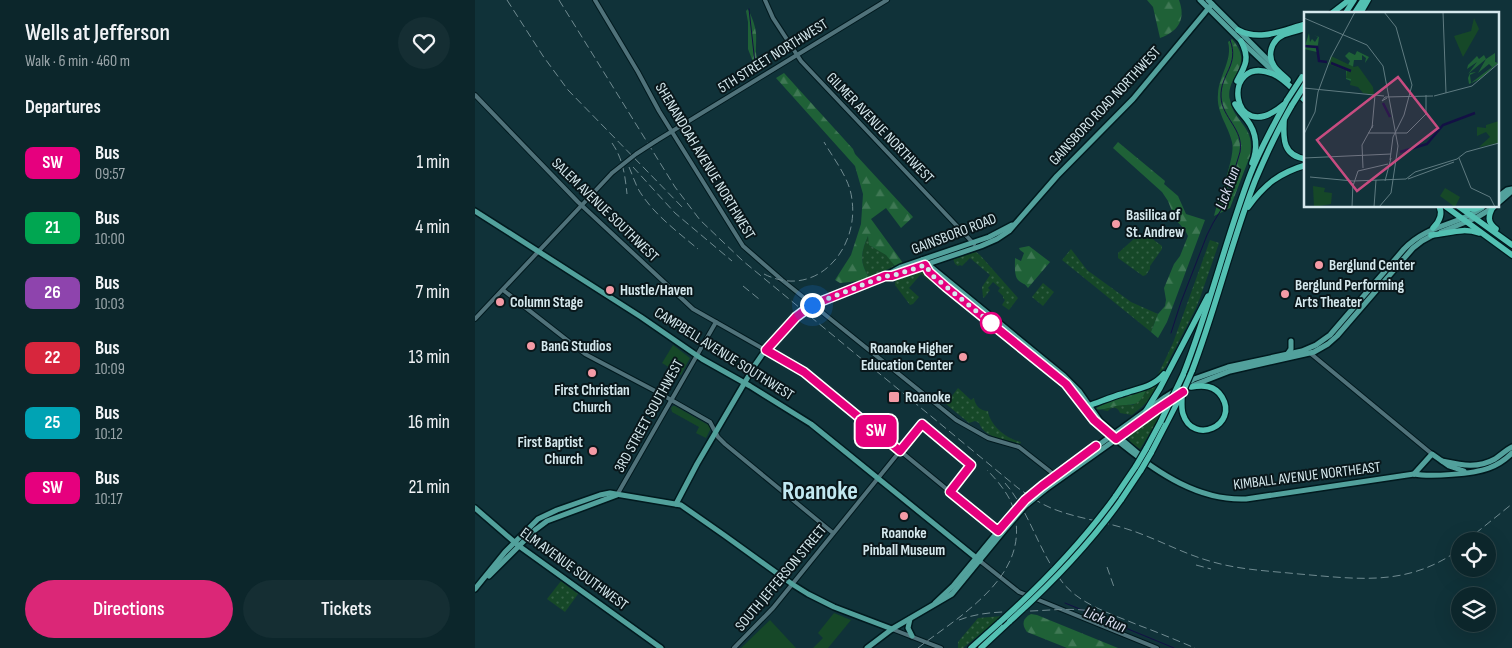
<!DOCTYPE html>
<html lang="en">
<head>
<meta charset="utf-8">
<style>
  :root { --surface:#0c262b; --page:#152e33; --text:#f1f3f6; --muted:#9aa5a9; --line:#2c4347; --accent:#db2777 }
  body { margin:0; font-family:"Sofia Sans Condensed",sans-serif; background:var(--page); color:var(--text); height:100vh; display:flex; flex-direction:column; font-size:19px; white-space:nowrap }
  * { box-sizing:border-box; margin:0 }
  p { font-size:16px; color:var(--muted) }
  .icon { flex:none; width:28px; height:28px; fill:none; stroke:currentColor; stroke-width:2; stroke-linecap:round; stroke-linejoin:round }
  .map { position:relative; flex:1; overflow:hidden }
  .details { display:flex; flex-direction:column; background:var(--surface); width:475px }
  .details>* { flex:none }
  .badge { padding:0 10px; border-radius:8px; font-size:18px; line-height:32px }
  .tools { position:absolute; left:976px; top:532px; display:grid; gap:10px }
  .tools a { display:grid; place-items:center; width:45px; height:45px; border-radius:50%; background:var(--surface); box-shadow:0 5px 20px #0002,0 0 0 1px var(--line); font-size:25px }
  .you { position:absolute; width:25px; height:25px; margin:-12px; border:4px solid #fff; border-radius:50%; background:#1a73e8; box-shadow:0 0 0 8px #1a73e833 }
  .map>.badge { position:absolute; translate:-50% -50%; box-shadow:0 0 0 2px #fff }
  h2 { padding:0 25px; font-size:19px; line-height:45px }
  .round { display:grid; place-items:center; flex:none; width:52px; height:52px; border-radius:26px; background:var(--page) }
  .headline { display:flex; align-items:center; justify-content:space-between; height:85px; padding:0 25px }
  h1 { font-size:24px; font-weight:600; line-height:38px }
  .primary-button { display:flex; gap:10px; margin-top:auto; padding:10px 25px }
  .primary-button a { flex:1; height:58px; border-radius:30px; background:var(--accent); color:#fff; font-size:20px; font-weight:600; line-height:58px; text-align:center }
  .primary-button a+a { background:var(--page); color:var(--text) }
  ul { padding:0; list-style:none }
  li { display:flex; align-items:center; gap:15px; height:65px; padding:0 25px }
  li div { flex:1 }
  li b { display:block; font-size:19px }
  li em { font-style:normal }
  li .badge { min-width:55px; font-weight:700; text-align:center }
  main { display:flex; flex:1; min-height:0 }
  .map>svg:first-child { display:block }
</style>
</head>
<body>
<main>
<section class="details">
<div class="headline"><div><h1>Wells at Jefferson</h1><p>Walk · 6 min · 460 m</p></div><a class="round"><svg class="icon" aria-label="heart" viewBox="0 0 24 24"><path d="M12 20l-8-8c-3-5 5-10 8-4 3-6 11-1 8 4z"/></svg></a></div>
<h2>Departures</h2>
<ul>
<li><span class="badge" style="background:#e6007e;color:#fff">SW</span><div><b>Bus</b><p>09:57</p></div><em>1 min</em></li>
<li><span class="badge" style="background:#00a651;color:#fff">21</span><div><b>Bus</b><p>10:00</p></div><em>4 min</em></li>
<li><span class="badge" style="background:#8e44ad;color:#fff">26</span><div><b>Bus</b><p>10:03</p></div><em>7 min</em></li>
<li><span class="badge" style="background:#d7263d;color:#fff">22</span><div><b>Bus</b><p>10:09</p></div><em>13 min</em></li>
<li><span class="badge" style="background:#00a3b4;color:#fff">25</span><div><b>Bus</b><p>10:12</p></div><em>16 min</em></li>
<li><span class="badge" style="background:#e6007e;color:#fff">SW</span><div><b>Bus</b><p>10:17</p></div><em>21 min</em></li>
</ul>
<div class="primary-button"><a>Directions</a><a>Tickets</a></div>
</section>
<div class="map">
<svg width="1037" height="648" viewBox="0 0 1037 648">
  <defs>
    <pattern id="grass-dots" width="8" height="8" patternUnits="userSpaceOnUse" patternTransform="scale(1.25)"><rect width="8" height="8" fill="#164828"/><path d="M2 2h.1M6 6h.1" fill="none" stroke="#376248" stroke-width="1.8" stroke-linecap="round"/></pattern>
    <pattern id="forest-firs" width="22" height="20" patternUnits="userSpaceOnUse" patternTransform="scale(1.25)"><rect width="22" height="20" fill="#1f6137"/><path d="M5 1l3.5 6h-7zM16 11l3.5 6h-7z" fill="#3f7854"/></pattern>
  </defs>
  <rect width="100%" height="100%" fill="#103239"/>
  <g fill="url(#grass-dots)">
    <path d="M393,236L397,247C408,250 415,257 420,266L394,277C384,262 386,252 393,236Z"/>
    <polygon points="670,236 676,238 687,246 687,249 675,266 675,269 671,275 668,276 643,258 643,253 660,238"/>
    <polygon points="735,240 744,243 725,298 720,310 691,366 681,379 698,343"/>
    <polygon points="596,249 612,270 656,302 683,314 676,332 587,260"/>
    <polygon points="497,253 501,252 505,255 543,298 534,310 527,305 530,300 528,298 528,296 523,291 525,288 518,282 513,288 515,290 509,298 508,297 507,287 515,275 495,258 487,266 485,265 483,266 480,264 478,259"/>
    <polygon points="447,272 451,273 456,279 456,282 446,274 434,288 444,297 438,304 435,305 420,285 420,282 422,280"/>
    <polygon points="568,283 579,292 568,306 557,297"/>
    <path d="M687,381C678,397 671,404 657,415L645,413C643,407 637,406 633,411L627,410L642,405H658L666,398L671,390L679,387Z"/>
    <path d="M483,388L496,400L499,398C500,405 505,411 513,411C515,426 532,439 546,442L545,444C531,439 510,439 504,423L500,421L494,423L471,404Z"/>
    <polygon points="686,413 680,425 665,449 656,443 654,439 655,435"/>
    <polygon points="86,581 103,594 90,612 72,599"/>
    <polygon points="528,616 488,648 483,648 483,642 503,618"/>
  </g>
  <g fill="url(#forest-firs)">
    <path d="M672,0H704C711,19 704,31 685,38L678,7Z"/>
    <path d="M273,9C277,17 280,25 281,33C282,48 278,55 287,69L282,72L273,49V22L271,11Z"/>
    <path d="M757,39C781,67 750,75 755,100C759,123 781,126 775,156L755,208L739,216C743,200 761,156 757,142C753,125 741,112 743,94C744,75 758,60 753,42Z"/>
    <path d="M309,73L378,149L380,154L438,217L426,228L411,208L396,219L428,263L420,266L411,255L394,245L393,236C386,252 384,262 394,277L384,281L365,283L360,280L376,255L386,224L388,194L380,166L301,78Z"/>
    <polygon points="643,142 690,181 689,184 703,196 711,214 730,220 692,322 683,338 676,332 683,314 690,306 691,300 689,288 699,264 705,256 713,236 710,230 700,219 693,201 687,192 638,148"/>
    <path d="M554,246L575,262L553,288C550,283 547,284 543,280C539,275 540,265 540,258L546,261L549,253L545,250L544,248Z"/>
    <path d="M671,390C663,409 657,403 641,406C634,407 629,411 621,409C629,400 659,393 671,390Z"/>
    <path d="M556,614L562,615L643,648H592L552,632C546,624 548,618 556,614Z"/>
  </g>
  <g fill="#164828">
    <polygon points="198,345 215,358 206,375 187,363"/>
    <polygon points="198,406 200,406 235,426 235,430 231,438 221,433 224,427 197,412 196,408"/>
    <polygon points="359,613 376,620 353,648 338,648 348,638 343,633"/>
    <polygon points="295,620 321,648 266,648"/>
  </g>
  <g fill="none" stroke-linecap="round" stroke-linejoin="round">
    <g stroke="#131045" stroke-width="1">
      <polyline points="274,9 280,63 283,71"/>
      <path d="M696,333L706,302L732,235L738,223L749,205L765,152C769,129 747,118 746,97C745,74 765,65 755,40"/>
      <polyline points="590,603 699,648"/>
    </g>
    <defs>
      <g id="minor">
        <polyline points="120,0 163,72 184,111 268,246 307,280 481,420 513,438 544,447 581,476"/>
        <polyline points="290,0 298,18 326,61 499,244"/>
        <polyline points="0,95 103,202 218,309 329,372 524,532"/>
        <polyline points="181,141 412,0"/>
        <polyline points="28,290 110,354 184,393 235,422 243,437 250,444 358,533"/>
        <polyline points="0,319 137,173"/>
        <polyline points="835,353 957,454"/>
        <polyline points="142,495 241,322"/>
        <polyline points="505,561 544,592 682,648"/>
        <polyline points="417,629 466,648"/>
        <polyline points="259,648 298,608 425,451"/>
      </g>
      <g id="major">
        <polyline points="725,0 766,41 803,76"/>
        <polyline points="733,0 798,65"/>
        <polyline points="1023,197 1032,190 1037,189"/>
        <polyline points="1023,203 1037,191"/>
        <polyline points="0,211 166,317 227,359 275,386 336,424 505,561"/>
        <polyline points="966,232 1001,218 1019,207"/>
        <path d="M447,260L455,272L462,279L591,384C603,396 610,411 622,423C630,431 639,438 648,445C683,473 724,501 771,499L939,474C955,477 999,474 1014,468C1022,465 1030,460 1037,453"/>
        <polyline points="450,262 589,376 604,391 625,421 666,456"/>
        <polyline points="410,276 417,276 506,246 522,239 534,231 582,176 658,99 737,4"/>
        <polyline points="392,284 410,276 426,267 514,237 537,225"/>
        <polyline points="812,355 816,349 816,341"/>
        <polyline points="719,385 755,371 839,352 853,344 862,336 938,248 947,241 958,235"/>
        <path d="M967,461C986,465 1002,469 1020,459C1026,455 1031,450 1037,447"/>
        <polyline points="939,474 957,454 974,466 989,471"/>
        <path d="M567,486L690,397L719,379L753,367L827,351L841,345L855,335L929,249C953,224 981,226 1007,208"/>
        <polyline points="571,489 709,391"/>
        <polyline points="201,504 222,464 280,365 289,352 311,328"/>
        <polyline points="0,508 44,546 186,648"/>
        <polyline points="14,576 60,530 72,521 142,495"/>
        <polyline points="0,589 30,552 63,519 82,510 125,495 135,493 206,505 249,535 317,584 333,594 359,607 417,629"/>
        <polyline points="460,603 478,586 529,524"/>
        <polyline points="435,619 433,628 437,636"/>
        <polyline points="392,648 417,629 477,594 532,527"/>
      </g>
      <g id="highway">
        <polyline points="856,14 874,0"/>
        <polyline points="870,14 879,0"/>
        <polyline points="879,14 888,0"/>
        <polyline points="885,14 893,0"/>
        <path d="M763,30C785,42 808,30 831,24"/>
        <path d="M813,80C809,76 802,71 799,66C792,55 796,41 808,35C815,32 823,31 831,28"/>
        <path d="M762,81C771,65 775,58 766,41"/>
        <path d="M760,104C763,110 768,115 772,120C782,133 783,149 777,163"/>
        <path d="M808,105C755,150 745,52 798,74C809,78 821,93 831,101"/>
        <path d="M809,121C808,139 808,156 831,159"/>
        <polyline points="970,206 1037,255"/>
        <polyline points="983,206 1037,245"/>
        <path d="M773,207C790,184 804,173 831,165"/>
        <path d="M1018,207C1013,216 1012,222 1021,229"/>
        <polyline points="989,208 1000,209 1008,206"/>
        <path d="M958,228C964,222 968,214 964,206"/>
        <path d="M956,235C973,234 987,227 1004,233"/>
        <path d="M717,371C741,308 756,243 780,181C791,155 803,129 817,105"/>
        <path d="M708,375C734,310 750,241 775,175C785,149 799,124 812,100"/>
        <path d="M707,394C707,401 706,408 708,414C718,446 764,425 747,397C740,385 728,385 716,387"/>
        <path d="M613,406C625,402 636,397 647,394C663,388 677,388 689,374"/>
        <polyline points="671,411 685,388 733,296"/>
        <polyline points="671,449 686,421"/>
        <polyline points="676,453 705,397"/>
        <polyline points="640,497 661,466"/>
        <polyline points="646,500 666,470"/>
        <polyline points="496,648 525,622"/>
        <polyline points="506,648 535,621"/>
      </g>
    </defs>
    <use href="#minor" stroke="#01191e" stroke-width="6"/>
    <use href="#major" stroke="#01191e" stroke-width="8"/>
    <use href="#highway" stroke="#01191e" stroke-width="8"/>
    <use href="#minor" stroke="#50727a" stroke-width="4"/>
    <use href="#major" stroke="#52a19c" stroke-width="5"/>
    <use href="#highway" stroke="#53c0b2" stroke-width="5.5"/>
    <g stroke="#708b91" stroke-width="1" stroke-dasharray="8 4" stroke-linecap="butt">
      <polyline points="32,0 68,56 93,90 209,209"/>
      <path d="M84,0L200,187L225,220L268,261L543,488C553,495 564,503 576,508C600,518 627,521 652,529C681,538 708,554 738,562C766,570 795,571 824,574C884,579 933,587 985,549"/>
      <path d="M137,143C148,159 150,175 152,194"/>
      <path d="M154,167C158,176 161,187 167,195C181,216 204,233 223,249"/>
      <polyline points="158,167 200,213 257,261"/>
      <path d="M289,274C340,300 384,250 377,200C375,179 360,161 349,142"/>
      <polyline points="268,286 284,299"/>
      <path d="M530,483C554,511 563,549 585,579C602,604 637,614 663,625C682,632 701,640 720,648"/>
      <polyline points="991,541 1037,504"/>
      <polyline points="721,565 736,569"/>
      <polyline points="632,567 639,587"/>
      <path d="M484,620C507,611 532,612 556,611C580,610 603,607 625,613"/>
      <path d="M443,648C457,637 472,627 486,616C516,592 546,563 541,522C540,512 537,502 531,493C526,485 519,477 512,470"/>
    </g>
    <defs>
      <polyline id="minor-bridge" points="137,173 161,154 181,141"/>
      <g id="major-bridge">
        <polyline points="311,328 325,314 337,305 392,284"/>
        <polyline points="529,524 546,504 567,486"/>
        <polyline points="532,527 550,506 571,489"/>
      </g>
      <g id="highway-bridge">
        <polyline points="812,100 827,77"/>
        <polyline points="817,105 831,83"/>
        <polyline points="707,394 717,371"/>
        <polyline points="686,421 708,375"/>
        <polyline points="661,466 671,449"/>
        <polyline points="666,470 676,453"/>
        <path d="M535,621C576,584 614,545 646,500"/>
        <path d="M525,622C567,584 606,544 640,497"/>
      </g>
    </defs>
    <use href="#minor-bridge" stroke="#01191e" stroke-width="6" stroke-linecap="butt"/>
    <use href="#major-bridge" stroke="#01191e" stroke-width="8" stroke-linecap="butt"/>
    <use href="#highway-bridge" stroke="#01191e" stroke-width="8" stroke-linecap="butt"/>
    <use href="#minor-bridge" stroke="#50727a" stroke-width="4"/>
    <use href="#major-bridge" stroke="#52a19c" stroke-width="5"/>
    <use href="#highway-bridge" stroke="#53c0b2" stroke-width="5.5"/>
  </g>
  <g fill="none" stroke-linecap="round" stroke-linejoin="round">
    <defs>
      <polyline id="line" points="621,446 567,486 550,500 523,531 475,492 496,465 447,424 425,451 329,372 291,350 321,317 337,305 410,276 417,276 450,265 454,272 471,287 591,384 619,420 641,439 681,410 708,392"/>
    </defs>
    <use href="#line" stroke="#fff" stroke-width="11"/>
    <use href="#line" stroke="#e6007e" stroke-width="8"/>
    <polyline stroke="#d5e8ed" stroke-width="5" stroke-dasharray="0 9" points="337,305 410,276 417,276 450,265 458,276 521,327 516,323"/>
  </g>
  <g fill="#f49aa5" stroke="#09171b" stroke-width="2">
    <circle cx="641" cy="224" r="5"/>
    <circle cx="844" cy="265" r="5"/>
    <circle cx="135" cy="290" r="5"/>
    <circle cx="810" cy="294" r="5"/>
    <circle cx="25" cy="302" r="5"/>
    <circle cx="56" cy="346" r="5"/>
    <circle cx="488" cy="357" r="5"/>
    <circle cx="117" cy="373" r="5"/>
    <rect x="413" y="391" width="12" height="12" rx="2.5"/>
    <circle cx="118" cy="451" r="5"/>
    <circle cx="429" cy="516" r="5"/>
  </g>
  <circle fill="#fff" stroke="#e6007e" stroke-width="2.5" cx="516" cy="323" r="10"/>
  <g text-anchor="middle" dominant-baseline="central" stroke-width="4" stroke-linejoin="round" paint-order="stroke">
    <g font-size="15" fill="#d5e8ed" stroke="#09171b">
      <text transform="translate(298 56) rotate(-32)">5TH STREET NORTHWEST</text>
      <text transform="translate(630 106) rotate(-47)">GAINSBORO ROAD NORTHWEST</text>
      <text transform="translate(405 128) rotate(46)">GILMER AVENUE NORTHWEST</text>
      <text transform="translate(230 161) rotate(59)">SHENANDOAH AVENUE NORTHWEST</text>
      <text transform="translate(130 210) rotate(44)">SALEM AVENUE SOUTHWEST</text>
      <text transform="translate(479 234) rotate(-21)">GAINSBORO ROAD</text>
      <text transform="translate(249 354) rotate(32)">CAMPBELL AVENUE SOUTHWEST</text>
      <text transform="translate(174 416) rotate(-61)">3RD STREET SOUTHWEST</text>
      <text transform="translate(832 476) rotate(-7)">KIMBALL AVENUE NORTHEAST</text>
      <text transform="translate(99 569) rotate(36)">ELM AVENUE SOUTHWEST</text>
      <text transform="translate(306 578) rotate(-50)">SOUTH JEFFERSON STREET</text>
    </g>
    <g font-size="15" font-weight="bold" fill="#d5e8ed" stroke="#09171b" text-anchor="start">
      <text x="651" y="215">Basilica of<tspan x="651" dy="17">St. Andrew</tspan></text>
      <text x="854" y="265">Berglund Center</text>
      <text x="820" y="285">Berglund Performing<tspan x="820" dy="17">Arts Theater</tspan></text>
      <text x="145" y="290">Hustle/Haven</text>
      <text x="35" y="302">Column Stage</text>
      <text x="66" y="346">BanG Studios</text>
      <text x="478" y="348" text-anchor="end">Roanoke Higher<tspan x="478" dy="17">Education Center</tspan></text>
      <text x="117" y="390" text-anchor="middle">First Christian<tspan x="117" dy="17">Church</tspan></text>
      <text x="430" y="397">Roanoke</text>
      <text x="108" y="442" text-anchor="end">First Baptist<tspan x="108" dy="17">Church</tspan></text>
      <text x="429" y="533" text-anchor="middle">Roanoke<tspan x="429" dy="17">Pinball Museum</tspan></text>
    </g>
    <g font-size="16" font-style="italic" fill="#dce0f2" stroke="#09171b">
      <text transform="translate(753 188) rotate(-70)">Lick Run</text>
      <text transform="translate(630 620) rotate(22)">Lick Run</text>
    </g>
    <g font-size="25" font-weight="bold" fill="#c2e8f1" stroke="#09171b">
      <text x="345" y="491">Roanoke</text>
    </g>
  </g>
  <g transform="translate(829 12)">
    <rect width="195" height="195" fill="#103239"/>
    <path d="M5,21L6,30L8,27L11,30L14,25L10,23L15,25L13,40L0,37ZM53,39L65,45L61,51L62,46L58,43V48H50L47,69L42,67V58L35,54L32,47L44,53L46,49L41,44L45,40L51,43ZM191,41V50L194,51L176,67L165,72L164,66L166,61L172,60L166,63L167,71L188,55L185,52L174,61L182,47L164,62L173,50L163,57L164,53L173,44L175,47L180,43L182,47Z" fill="#1f6137"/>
    <path d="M170,6L175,17L159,45L150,24L167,19ZM27,44L50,55L54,54L69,75L70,83L59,81L54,75L46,73L47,67L42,66L43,59L24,52ZM195,109V131L175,135L186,125L182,120L173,124V115L182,116V113ZM9,174L21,176L20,180L28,181L27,192L10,195ZM141,176L156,185L151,195L136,184Z" fill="#164828"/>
    <path fill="none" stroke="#131045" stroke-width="2.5" d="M0,34L13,35L15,49L23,50M27,51L47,59M79,91L86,105M96,140L123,132L139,113L171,101"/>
    <path fill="none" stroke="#5f7b81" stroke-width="1" d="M80,0L92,15L108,73L100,103L89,125L86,148M139,0L142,81M0,6L63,33L79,54L94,134L87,181L75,195M0,76L80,84M130,84L168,74L195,51M83,86L78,89L81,85L129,84M68,116L71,83M64,121H103L122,102V83M0,122L11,100L14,80L27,45L51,0M0,146L87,142M155,146L167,176L186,185L191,195M59,156L58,133L69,113M6,165L49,169L102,167L111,160L153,147L162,140L195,131M104,167L150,150M81,169L87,146M49,174L54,159L84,152M48,195L49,171M70,195L72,168"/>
    <path fill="#c74c80" fill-opacity="0.15" stroke="#c74c80" stroke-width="2.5" d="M94,65L134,116L53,179L13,128Z"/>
    <rect width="195" height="195" fill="none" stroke="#d5e8ed" stroke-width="2.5"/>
  </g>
</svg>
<div class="tools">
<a><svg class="icon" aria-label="locate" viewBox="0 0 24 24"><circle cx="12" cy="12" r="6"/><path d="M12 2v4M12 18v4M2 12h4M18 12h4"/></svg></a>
<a><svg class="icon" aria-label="layers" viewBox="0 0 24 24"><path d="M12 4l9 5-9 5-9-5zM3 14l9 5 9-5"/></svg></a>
</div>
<div class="you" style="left:337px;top:305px"></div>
<b class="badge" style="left:401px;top:431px;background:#e6007e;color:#fff">SW</b>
</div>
</main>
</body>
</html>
